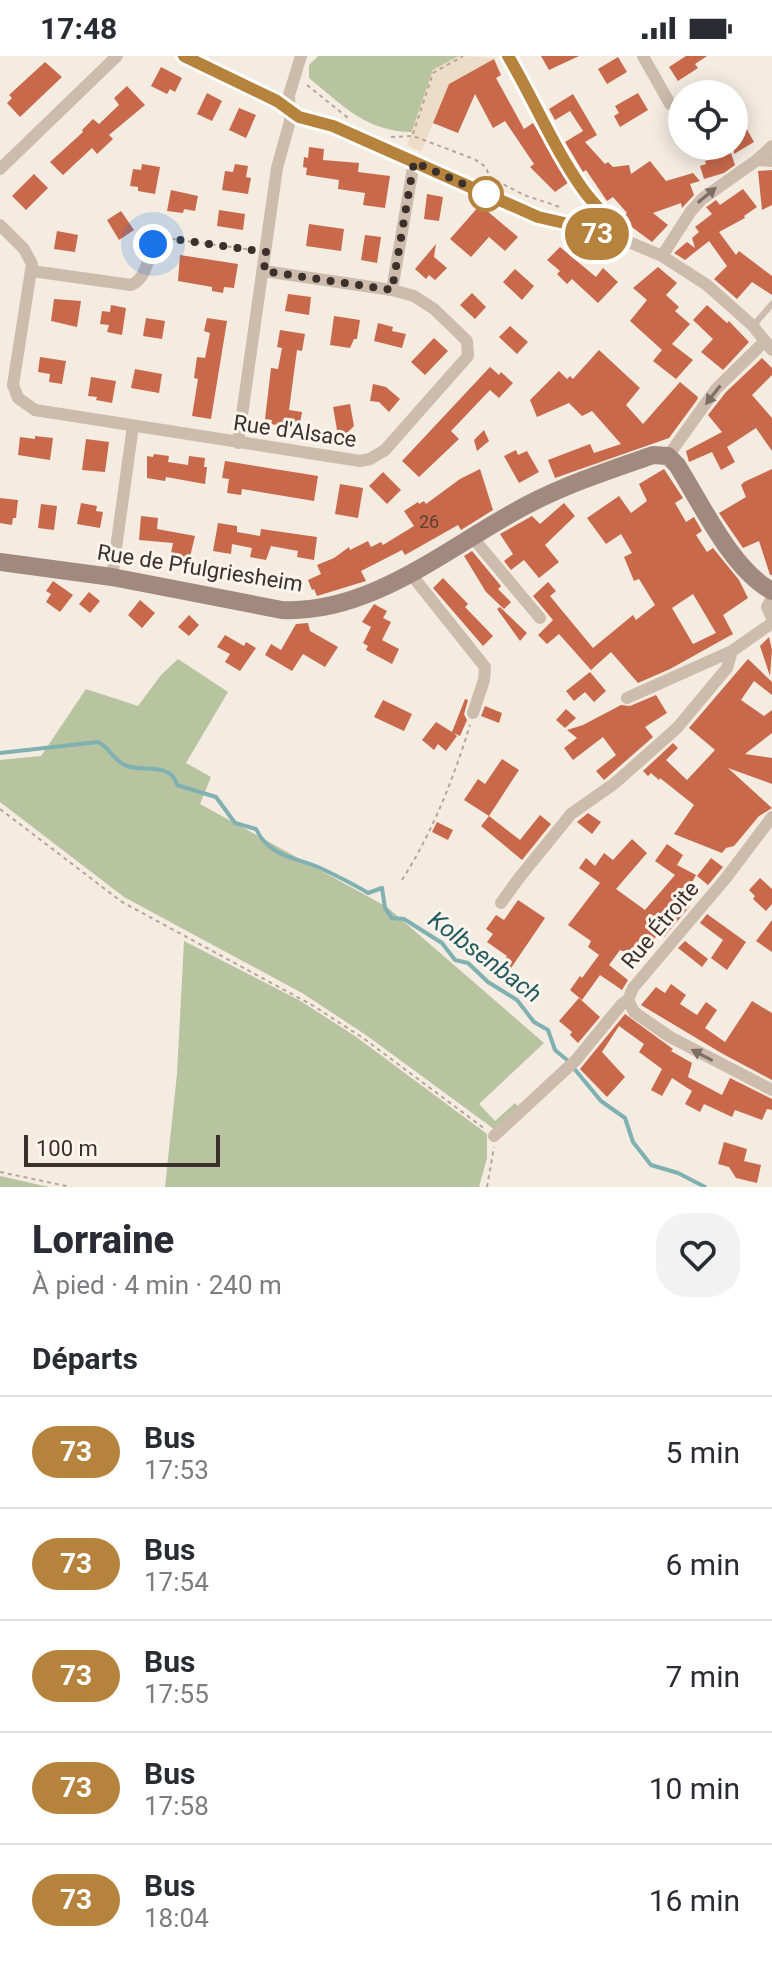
<!DOCTYPE html>
<html lang="fr">
<head>
<meta charset="utf-8">
<style>
  :root { --surface:#fff; --page:#f2f2f3; --text:#2b2b33; --muted:#7c7c81; --line:#e1e1e2 }
  body { margin:0; font-family:Roboto,sans-serif; background:var(--page); color:var(--text); height:100vh; display:flex; flex-direction:column; font-size:30px; white-space:nowrap }
  * { box-sizing:border-box; margin:0 }
  p { font-size:26px; color:var(--muted) }
  .icon { flex:none; width:44px; height:44px; fill:none; stroke:currentColor; stroke-width:2; stroke-linecap:round; stroke-linejoin:round }
  .map { position:relative; height:1131px; overflow:hidden }
  .details { display:flex; flex-direction:column; background:var(--surface); flex:1 }
  .details>* { flex:none }
  .badge { padding:0 16px; border-radius:26px; font-size:28px; line-height:52px }
  .tools { position:absolute; left:668px; top:24px; display:grid; gap:16px }
  .tools a { display:grid; place-items:center; width:80px; height:80px; border-radius:50%; background:var(--surface); box-shadow:0 4px 20px #0003; font-size:40px }
  .scale { position:absolute; left:24px; bottom:20px; width:196px; box-sizing:border-box; padding-left:8px; border:4px solid #3b302b; border-top:0; font-size:22px; line-height:28px; white-space:nowrap; color:#3b302b; -webkit-text-stroke:6px #fbf5ee; paint-order:stroke }
  .you { position:absolute; width:40px; height:40px; margin:-20px; border:6px solid #fff; border-radius:50%; background:#1a73e8; box-shadow:0 0 0 12px #1a73e833 }
  .map>.badge { position:absolute; translate:-50% -50%; box-shadow:0 0 0 4px #fff }
  h2 { padding:0 32px; font-size:30px; line-height:72px }
  .round { display:grid; place-items:center; flex:none; width:84px; height:84px; border-radius:32px; background:var(--page) }
  .head { display:flex; align-items:center; justify-content:space-between; height:136px; padding:0 32px }
  h1 { font-size:38px; font-weight:800; line-height:60px }
  ul { padding:0; list-style:none }
  li { display:flex; align-items:center; gap:24px; height:112px; padding:0 32px; border-top:2px solid var(--line) }
  li div { flex:1 }
  li b { display:block; font-size:30px }
  li em { font-style:normal }
  li .badge { min-width:88px; font-weight:700; text-align:center }
  .status { display:flex; justify-content:space-between; align-items:center; height:56px; padding:0 40px; background:var(--surface); direction:ltr }
  .status svg { height:22px; fill:currentColor }
  .map>svg:first-child { display:block }
</style>
</head>
<body>
<div class="status"><b>17:48</b><svg viewBox="0 0 49 12"><path d="M0 12V9h3v3zM5 12V6h3v6zM10 12V3h3v9zM15 12V0h3v12zM26 1h20v11H26zM47 4h2v5h-2z"/></svg></div>
<div class="map">
<svg width="772" height="1131" viewBox="0 0 772 1131">
  <rect width="100%" height="100%" fill="#f4ebe1"/>
  <g fill="#b8c4a0">
    <path d="M318,0H459L433,14L412,76C367,76 342,49 309,22V9Z"/>
    <polygon points="178,603 228,636 186,707 211,721 200,748 387,851 544,987 479,1048 495,1065 515,1047 521,1053 498,1076 366,979 302,937 124,841 0,746 0,704 41,700 86,633 138,650 161,619"/>
    <polygon points="184,885 299,944 355,980 487,1078 487,1102 479,1131 165,1131 177,1018"/>
    <polygon points="0,1120 49,1131 50,1131 0,1131"/>
  </g>
  <polygon fill="#ecdcc8" points="459,0 496,2 449,28 421,96 407,89 433,14"/>
  <g fill="none" stroke-linecap="round" stroke-linejoin="round">
    <path stroke="#7fb0b2" stroke-width="4" d="M0,697L98,686C110,691 113,705 127,710C144,716 171,706 177,729L216,741L235,767L256,773C269,800 293,801 318,811C335,819 352,827 368,837L382,832L385,852L392,862L404,863L442,887L455,904L468,907L488,926L517,944L534,966L548,974L555,994L567,1004L601,1045L625,1062L633,1086L651,1109L678,1117L705,1131"/>
  </g>
  <g fill="#c8694b" fill-rule="evenodd">
    <polygon points="541,0 579,0 549,14"/>
    <polygon points="686,0 707,0 695,8 698,12 678,25 669,11"/>
    <polygon points="618,1 627,16 607,28 598,13"/>
    <polygon points="494,3 501,19 496,22 524,73 533,67 569,126 555,136 530,111 534,108 505,65 493,72 475,38 458,77 433,67 449,28"/>
    <polygon points="45,6 62,21 20,61 7,47 12,42 9,39"/>
    <polygon points="161,11 182,22 175,36 170,33 167,38 151,30"/>
    <polygon points="127,30 145,49 109,79 113,83 97,98 92,92 63,119 50,106 83,76 82,74 93,63 99,68 119,49 114,42"/>
    <polygon points="207,37 222,45 212,65 197,58"/>
    <polygon points="638,37 648,54 620,71 614,60 619,57 615,50"/>
    <polygon points="573,38 597,79 585,86 605,108 608,106 613,111 629,109 631,118 650,105 666,125 693,117 700,125 690,128 694,139 682,152 681,147 653,157 668,169 652,186 621,163 627,157 613,141 607,145 586,114 583,116 565,86 583,75 570,55 555,64 549,53"/>
    <polygon points="239,52 256,59 246,82 229,74"/>
    <polygon points="745,70 754,86 734,98 734,76"/>
    <polygon points="309,91 324,93 323,104 359,107 358,116 390,120 385,152 363,149 365,137 338,133 339,124 306,119 307,112 303,111 304,101 308,102"/>
    <polygon points="731,97 735,109 724,117 704,123 700,110 706,108 705,105"/>
    <polygon points="142,108 160,111 155,138 138,135 138,131 130,130 133,113 141,114"/>
    <polygon points="235,108 248,110 246,121 251,122 248,138 222,134 225,115 233,116"/>
    <polygon points="772,114 772,149 762,154 758,115"/>
    <polygon points="34,118 48,132 26,154 12,140"/>
    <polygon points="743,133 757,151 744,160 745,162 719,176 736,199 739,195 772,220 772,239 752,226 737,243 714,223 727,210 709,185 685,204 674,197 687,186 695,192 692,182 699,176 695,171 712,158 706,151 708,150 716,144 720,149"/>
    <polygon points="171,134 198,140 195,155 184,153 183,157 167,155"/>
    <polygon points="427,138 443,141 439,165 424,163"/>
    <polygon points="480,149 518,181 505,195 489,181 471,201 450,183"/>
    <polygon points="219,154 245,158 243,174 217,170"/>
    <polygon points="121,155 134,174 119,184 107,164"/>
    <polygon points="309,168 344,173 341,195 306,190"/>
    <polygon points="57,175 78,179 75,196 54,193"/>
    <polygon points="365,179 381,181 377,207 361,204"/>
    <polygon points="436,188 434,201 447,212 435,224 429,219 426,223 415,213"/>
    <polygon points="560,191 596,221 603,212 618,226 598,247 572,223 567,228 557,218 560,215 547,204"/>
    <polygon points="180,199 238,208 234,232 224,231 223,237 212,235 212,231 178,225"/>
    <polygon points="658,211 677,227 666,239 679,251 675,255 690,268 672,288 693,304 676,323 653,305 662,294 630,265 647,244 633,232"/>
    <polygon points="515,213 534,230 522,244 503,226"/>
    <polygon points="472,237 486,251 475,263 460,249"/>
    <polygon points="288,238 311,241 309,259 285,255"/>
    <polygon points="54,243 81,245 77,271 51,265"/>
    <polygon points="111,249 126,252 122,279 107,276 109,269 100,268 102,255 110,256"/>
    <polygon points="707,249 727,267 729,265 749,286 723,314 701,296 713,283 693,264"/>
    <polygon points="334,260 360,264 357,283 354,283 350,292 330,289"/>
    <polygon points="146,262 165,265 162,283 143,280"/>
    <polygon points="207,262 227,265 211,363 192,360 198,323 194,322 197,301 205,302 210,277 204,275"/>
    <polygon points="378,267 393,271 392,275 406,278 402,292 374,285"/>
    <polygon points="510,270 528,286 517,298 499,281"/>
    <polygon points="280,274 305,278 302,295 297,294 289,354 302,356 299,373 271,368 272,364 265,363 271,312 278,313 282,292 277,291"/>
    <polygon points="434,282 448,295 425,319 411,306"/>
    <polygon points="599,294 640,332 626,349 643,368 680,326 698,341 697,344 669,382 555,422 548,404 590,388 594,397 621,388 592,355 582,360 569,347 537,361 530,344 559,315 567,323 570,320 573,323"/>
    <polygon points="40,301 66,305 62,328 49,326 50,318 38,316"/>
    <polygon points="762,302 772,312 772,319 752,339 772,362 772,395 756,372 727,391 735,406 721,414 712,396 689,406 686,395 722,376 708,359 726,336"/>
    <polygon points="490,311 499,319 501,316 513,327 499,342 490,334 451,375 459,383 419,421 402,405"/>
    <polygon points="135,313 162,318 159,337 131,332"/>
    <polygon points="91,321 116,325 112,347 96,344 97,341 88,340"/>
    <polygon points="373,328 386,331 400,343 389,356 379,346 370,345"/>
    <polygon points="350,348 354,370 339,385 333,351"/>
    <polygon points="484,374 489,385 477,395 474,384"/>
    <polygon points="35,380 53,382 50,404 18,399 20,381 35,383"/>
    <polygon points="86,383 109,386 105,416 82,414"/>
    <polygon points="516,394 518,399 527,395 539,416 519,427 504,400"/>
    <polygon points="154,398 169,400 168,406 188,409 189,400 205,402 204,411 207,411 205,428 166,421 165,425 147,422 147,400 153,401"/>
    <polygon points="225,405 318,420 314,445 242,433 241,439 227,437 229,423 222,422"/>
    <polygon points="480,413 493,454 461,474 458,469 405,499 402,494 361,515 366,525 317,540 314,533 312,534 308,524 321,518 317,509 334,502 349,491 350,494 368,485 371,491 381,486 383,489 414,470 404,455 418,446 419,448 424,445 426,448 460,423"/>
    <path d="M664,413L683,442L675,447L686,466L694,461L702,475L696,479L707,496L713,492L739,524L748,542L723,559L733,578L670,613L638,627L611,596L591,614L559,578L547,588L538,579L553,564L533,540L548,526L556,535L550,540L593,592L633,559L636,564L655,549L639,523L634,525L624,501L632,497L621,478L606,488L587,462L619,440L631,457L647,445L639,428ZM693,538L716,577L693,588L672,552Z"/>
    <polygon points="772,413 772,519 770,519 759,485 743,492 719,457 746,441 741,429 744,426"/>
    <polygon points="383,416 401,434 387,448 369,430"/>
    <polygon points="340,428 363,432 358,462 335,458"/>
    <polygon points="0,442 18,444 16,462 13,462 12,469 0,467"/>
    <polygon points="81,447 97,450 96,455 103,456 100,472 77,468"/>
    <polygon points="564,447 575,460 545,489 559,506 539,522 524,504 511,514 504,505 513,498 500,478 532,460 540,468"/>
    <polygon points="41,448 57,450 54,474 38,472"/>
    <polygon points="141,460 158,462 157,473 195,480 189,505 170,502 173,487 139,484"/>
    <polygon points="218,467 237,470 237,476 260,480 261,473 317,481 314,504 297,501 298,495 271,490 266,504 250,501 252,492 232,488 231,498 213,495"/>
    <polygon points="472,495 501,530 498,533 511,546 504,553 486,536 464,500"/>
    <polygon points="443,522 468,548 465,551 493,580 483,590 433,532"/>
    <polygon points="53,525 73,539 60,556 46,546 51,538 46,535"/>
    <polygon points="89,536 100,545 90,557 79,548"/>
    <polygon points="140,544 155,557 142,572 128,559"/>
    <polygon points="374,548 387,555 383,562 391,566 382,584 399,593 392,608 366,594 368,590 363,587 371,571 362,566"/>
    <polygon points="500,551 527,577 520,585 497,553"/>
    <polygon points="189,559 199,569 189,580 178,571"/>
    <polygon points="308,567 310,575 338,591 325,611 303,598 292,615 265,599 271,588 281,594 296,568"/>
    <polygon points="225,579 244,590 246,586 256,592 240,615 225,606 230,598 217,591"/>
    <polygon points="769,581 772,594 770,620 760,590"/>
    <polygon points="748,603 772,626 772,639 754,625 741,644 764,660 772,654 772,677 745,698 772,702 772,728 728,712 772,752 759,760 734,790 726,792 722,797 674,778 694,749 660,722 659,724 651,717 648,720 643,715 673,687 678,692 666,704 687,724 715,694 689,672"/>
    <polygon points="590,616 606,635 594,646 585,636 574,645 566,635"/>
    <polygon points="656,639 667,657 645,671 653,681 604,724 596,715 616,699 603,681 573,704 564,692 577,682 567,674 583,669 621,649 630,650"/>
    <polygon points="465,643 468,644 464,658 467,664 460,680 454,677 457,680 446,695 438,688 434,694 422,684 436,666 452,676"/>
    <polygon points="383,644 412,658 404,675 374,661"/>
    <polygon points="485,650 502,657 499,667 481,660"/>
    <polygon points="566,653 576,662 565,672 556,664"/>
    <polygon points="502,703 519,714 489,760 464,744 478,723 485,728"/>
    <polygon points="588,757 601,766 592,778 577,766"/>
    <polygon points="540,759 551,768 522,804 481,770 489,760 520,784"/>
    <polygon points="437,766 453,774 448,784 432,776"/>
    <polygon points="632,783 647,797 616,833 645,854 675,819 655,805 667,788 683,799 677,809 696,819 683,844 690,850 664,881 657,879 642,903 620,894 609,909 628,924 622,934 600,919 582,944 570,934 580,920 582,922 599,899 588,891 591,885 568,869 600,827 579,812 586,802 595,810 604,797 613,804"/>
    <polygon points="711,802 723,811 708,829 697,820"/>
    <polygon points="760,822 772,833 772,848 766,855 753,843 755,840 749,834"/>
    <polygon points="518,844 545,862 505,921 497,916 507,900 487,886 493,878 486,873 496,859 504,864"/>
    <polygon points="707,858 746,886 727,914 711,902 723,884 700,867"/>
    <polygon points="772,864 772,896 756,885"/>
    <polygon points="685,885 708,903 702,911 678,892"/>
    <polygon points="671,928 686,939 680,948 697,959 706,946 717,954 705,972 725,986 752,945 772,957 772,1024 723,998 641,949 656,931 665,937"/>
    <polygon points="579,942 600,961 578,987 570,979 572,976 559,965"/>
    <polygon points="625,958 673,993 671,995 692,1007 688,1021 722,1039 730,1022 772,1043 772,1054 767,1053 762,1064 735,1054 732,1061 704,1048 700,1056 685,1048 692,1035 672,1022 662,1040 651,1034 662,1013 639,996 644,988 619,970 602,996 625,1021 607,1041 580,1013"/>
    <polygon points="724,1086 747,1093 744,1105 761,1109 757,1127 736,1122 729,1111 718,1108"/>
  </g>
  <g fill="none" stroke-linecap="round" stroke-linejoin="round">
    <g stroke="#b9a596" stroke-width="2" stroke-dasharray="4 4" stroke-linecap="butt">
      <polyline points="307,29 348,62"/>
      <polyline points="413,78 433,17 463,0"/>
      <polyline points="391,81 413,80 474,103 486,111 489,120 495,124 524,139 560,151"/>
      <polyline points="164,182 253,194"/>
      <polyline points="0,753 122,846 312,949 363,982 485,1073"/>
      <path d="M402,824C433,775 453,724 470,669"/>
      <polyline points="0,1116 71,1131"/>
      <polyline points="487,1131 494,1091"/>
    </g>
    <polyline stroke="#cdbbac" stroke-width="6" points="753,270 772,248"/>
    <g stroke="#cdbbac" stroke-width="12">
      <polyline points="184,0 277,45 299,61 333,70 538,161 573,169 608,182 622,183"/>
      <polyline points="508,0 545,70 585,136 612,165 622,183 662,200 707,229 753,270 772,294"/>
      <polyline points="643,0 670,48"/>
      <polyline points="757,104 772,90"/>
      <polyline points="0,113 117,0"/>
      <polyline points="0,169 24,193 32,208 13,329 18,342 35,354 360,405 370,403 385,394 468,300 467,285 461,279 434,253 414,240 392,234 264,215"/>
      <polyline points="662,200 691,155 702,143 757,104 772,105"/>
      <path d="M32,215L131,229C146,223 148,203 153,188"/>
      <polyline points="392,234 414,106"/>
      <polyline points="238,387 277,112 290,65 289,39 301,0"/>
      <polyline points="668,400 716,333 765,285"/>
      <polyline points="473,482 540,562"/>
      <polyline points="410,517 485,611 484,624 473,657"/>
      <polyline points="112,521 133,370"/>
      <polyline points="772,542 767,551 772,562"/>
      <polyline points="627,642 732,595 772,567"/>
      <polyline points="772,761 726,822 633,932 628,944 634,956 670,981 772,1034"/>
      <polyline points="501,847 519,822 571,758 615,727 677,672 727,612 732,595"/>
      <polyline points="494,1080 576,1004 621,949 628,944"/>
    </g>
    <path stroke="#a18a7d" stroke-width="18" d="M0,506L112,521L282,554C373,558 450,489 527,449C567,428 610,414 653,399L668,400L677,409C701,447 732,514 772,535"/>
  </g>
  <defs><path id="oneway-solid" d="M-6-.8H1V-3.2L6.5 0L1 3.2V.8H-6Z" transform="scale(2)"/></defs>
  <g fill="#7d6f65">
    <use href="#oneway-solid" transform="translate(707 139) rotate(-40)"/>
    <use href="#oneway-solid" transform="translate(713 339) rotate(128)"/>
    <use href="#oneway-solid" transform="translate(702 999) rotate(-152)"/>
  </g>
  <g fill="none" stroke-linecap="round" stroke-linejoin="round">
    <defs>
      <path id="line" d="M184,0L277,45L299,61L333,70L538,161L573,169L608,182L622,183C612,165 597,152 584,135C554,93 534,44 508,0"/>
    </defs>
    <use href="#line" stroke="#fff" stroke-width="18"/>
    <use href="#line" stroke="#b5833c" stroke-width="12"/>
    <polyline stroke="#3b302b" stroke-width="8" stroke-dasharray="0 14.4" points="153,188 167,182 266,196 264,215 392,234 414,106 486,138"/>
  </g>
  <circle fill="#fff" stroke="#b5833c" stroke-width="4" cx="486" cy="138" r="16"/>
  <g text-anchor="middle" dominant-baseline="central" stroke-width="6" stroke-linejoin="round" paint-order="stroke">
    <g font-size="18" fill="#5e3e33">
      <text x="429" y="465">26</text>
    </g>
    <g font-size="22" fill="#3b302b" stroke="#fbf5ee">
      <text transform="translate(295 375) rotate(8)">Rue d'Alsace</text>
      <text transform="translate(200 512) rotate(9)">Rue de Pfulgriesheim</text>
      <text transform="translate(660 869) rotate(-50)">Rue Étroite</text>
    </g>
    <g font-size="24" font-style="italic" fill="#1f5a5e" stroke="#fbf5ee">
      <text transform="translate(485 901) rotate(37)">Kolbsenbach</text>
    </g>
  </g>
</svg>
<div class="tools">
<a><svg class="icon" aria-label="locate" viewBox="0 0 24 24"><circle cx="12" cy="12" r="6"/><path d="M12 2v4M12 18v4M2 12h4M18 12h4"/></svg></a>
</div>
<div class="scale">100 m</div>
<div class="you" style="left:153px;top:188px"></div>
<b class="badge" style="left:597px;top:178px;background:#b5833c;color:#fff">73</b>
</div>
<section class="details">
<div class="head"><div><h1>Lorraine</h1><p>À pied · 4 min · 240 m</p></div><a class="round"><svg class="icon" aria-label="heart" viewBox="0 0 24 24"><path d="M12 20l-8-8c-3-5 5-10 8-4 3-6 11-1 8 4z"/></svg></a></div>
<h2>Départs</h2>
<ul>
<li><span class="badge" style="background:#b5833c;color:#fff">73</span><div><b>Bus</b><p>17:53</p></div><em>5 min</em></li>
<li><span class="badge" style="background:#b5833c;color:#fff">73</span><div><b>Bus</b><p>17:54</p></div><em>6 min</em></li>
<li><span class="badge" style="background:#b5833c;color:#fff">73</span><div><b>Bus</b><p>17:55</p></div><em>7 min</em></li>
<li><span class="badge" style="background:#b5833c;color:#fff">73</span><div><b>Bus</b><p>17:58</p></div><em>10 min</em></li>
<li><span class="badge" style="background:#b5833c;color:#fff">73</span><div><b>Bus</b><p>18:04</p></div><em>16 min</em></li>
</ul>
</section>
</body>
</html>
